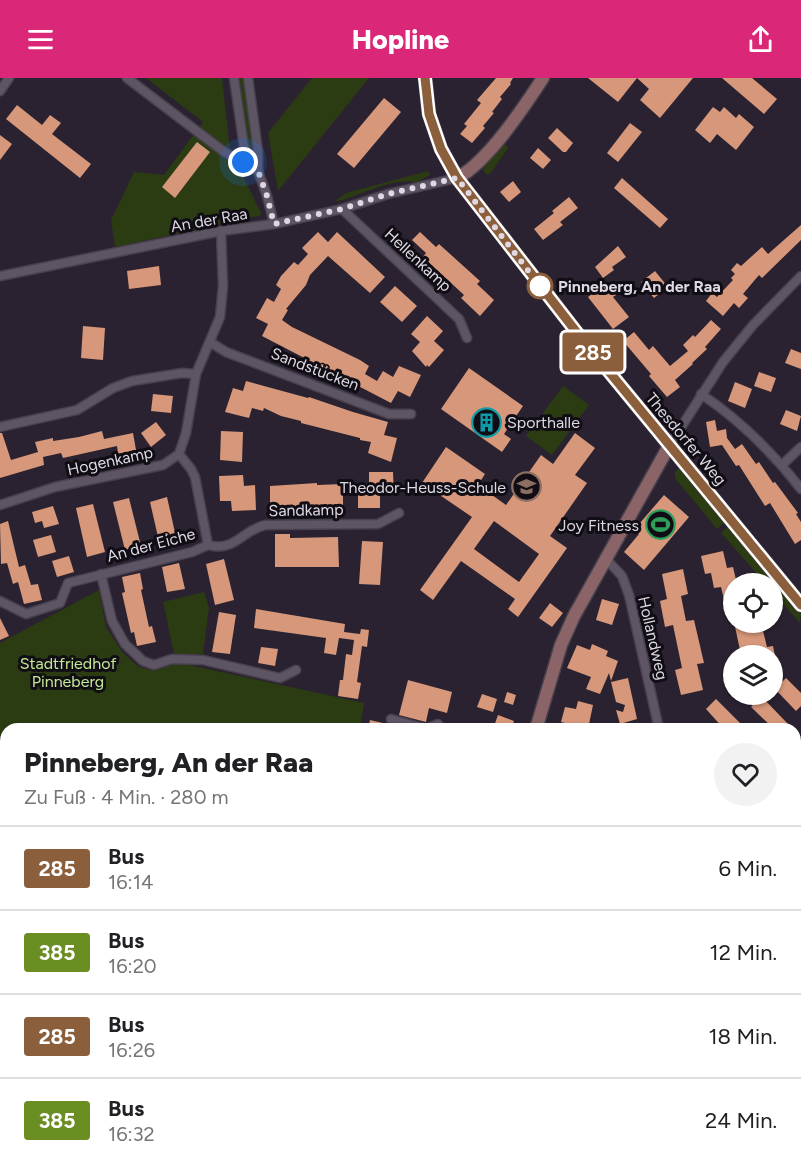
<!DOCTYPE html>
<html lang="de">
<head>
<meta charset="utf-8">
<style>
  :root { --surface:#fff; --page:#f2f2f2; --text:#202124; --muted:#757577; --line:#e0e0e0; --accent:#db2777 }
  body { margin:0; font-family:Figtree,sans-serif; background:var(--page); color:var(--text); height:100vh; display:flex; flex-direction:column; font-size:22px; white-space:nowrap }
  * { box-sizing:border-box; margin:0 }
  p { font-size:20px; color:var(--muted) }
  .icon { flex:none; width:33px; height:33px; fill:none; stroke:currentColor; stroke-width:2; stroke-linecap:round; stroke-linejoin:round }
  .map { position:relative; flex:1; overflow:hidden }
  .side { position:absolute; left:0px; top:645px; width:801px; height:452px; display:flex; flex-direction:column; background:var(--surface); border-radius:18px 18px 0 0; box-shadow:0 2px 4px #0004 }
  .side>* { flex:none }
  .badge { padding:0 12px; border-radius:4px; font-size:21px; line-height:39px }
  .tools { position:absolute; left:723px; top:495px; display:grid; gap:12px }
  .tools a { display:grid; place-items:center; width:60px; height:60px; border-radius:50%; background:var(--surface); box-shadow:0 2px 4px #0004; font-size:30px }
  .you { position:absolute; width:30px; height:30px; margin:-15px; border:4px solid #fff; border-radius:50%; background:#1a73e8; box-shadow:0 0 0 9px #1a73e833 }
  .map>.badge { position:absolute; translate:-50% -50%; box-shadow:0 0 0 3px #fff }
  .round { display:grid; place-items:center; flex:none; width:63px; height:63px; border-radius:32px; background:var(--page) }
  .head { display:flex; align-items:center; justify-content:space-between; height:102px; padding:0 24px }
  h1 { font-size:28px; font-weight:800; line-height:45px }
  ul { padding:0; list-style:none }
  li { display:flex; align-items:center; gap:18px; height:84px; padding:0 24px; border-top:2px solid var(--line) }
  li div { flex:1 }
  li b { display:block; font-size:22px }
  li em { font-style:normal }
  li .badge { min-width:66px; font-weight:700; text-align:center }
  header { display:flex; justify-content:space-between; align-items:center; height:78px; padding:0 24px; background:var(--accent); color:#fff; font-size:27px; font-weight:800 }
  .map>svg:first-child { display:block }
</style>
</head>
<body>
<header><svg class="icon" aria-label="menu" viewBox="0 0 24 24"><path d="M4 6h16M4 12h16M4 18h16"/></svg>Hopline<svg class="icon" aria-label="share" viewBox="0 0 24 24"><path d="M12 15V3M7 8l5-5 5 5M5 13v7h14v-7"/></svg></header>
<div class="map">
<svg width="801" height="1096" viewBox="0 0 801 1096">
  <rect width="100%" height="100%" fill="#2a2230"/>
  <g fill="#2b3b12">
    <polygon points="146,0 222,0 230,72 262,137 115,169 111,142 134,94 164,97 203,44"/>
    <polygon points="237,0 245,0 254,67 250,72 247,71"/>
    <polygon points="312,0 369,0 278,113 268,55"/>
    <polygon points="505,66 508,70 490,96 486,97 483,91 501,67"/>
    <path d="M428,93L430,97L417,104C390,99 359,119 334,124L346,115Z"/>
    <polygon points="563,308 589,327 552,377 526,358"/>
    <polygon points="680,389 727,442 717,451 675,400 675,394"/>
    <polygon points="730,446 801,535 800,545 773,514 772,506 765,505 721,455"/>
    <polygon points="99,512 106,549 123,575 139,589 155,593 174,586 189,587 364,625 360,651 6,651 6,921 0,923 0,565"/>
    <polygon points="204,514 209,530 203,576 174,576 163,524"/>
    <polygon points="795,796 801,800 801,849 796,855"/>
  </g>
  <g fill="#d6977a" fill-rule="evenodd">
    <polygon points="496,0 513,0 510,5 511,6 500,19 502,21 492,34 494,35 483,48 485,50 472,65 460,56 467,48 464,46 481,25 477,22"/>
    <polygon points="588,0 693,0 660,40 640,22 649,11 637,0 618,24"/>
    <polygon points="722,0 752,0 777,21 764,36"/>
    <polygon points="384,20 401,34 354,90 337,76"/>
    <polygon points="17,27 42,47 50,37 61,45 52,56 91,86 80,100 6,41"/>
    <polygon points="713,29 720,34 724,29 736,40 739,36 754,49 736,72 717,56 710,65 695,52"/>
    <polygon points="630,45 642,54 618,84 607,75"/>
    <polygon points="557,50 573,65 566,74 563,74 548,60"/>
    <polygon points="0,57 12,66 0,82"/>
    <polygon points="197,64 210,74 175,120 162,109"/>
    <polygon points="538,70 551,82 543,91 530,80"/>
    <polygon points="622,100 668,141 660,150 614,110"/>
    <polygon points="513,103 521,114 509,124 500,114"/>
    <polygon points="569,119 578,130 560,144 563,147 543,162 534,151 554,135 552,133"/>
    <polygon points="801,147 801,162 762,200 759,197 743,216 748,220 739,230 734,225 723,238 706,223 712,215 717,219 733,202 731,200 735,196 731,192 737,185 741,188 762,169 768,176"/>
    <polygon points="318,154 328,164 337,154 385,199 370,215 328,178 310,197 306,207 286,231 288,232 282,242 292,249 360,282 369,288 365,296 377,303 383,293 393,299 399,288 421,297 410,319 398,313 391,325 262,258 268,246 256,240 267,220 274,224 281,211 276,207 281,198 294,184 298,187 308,176 302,170"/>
    <polygon points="420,154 436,169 439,166 480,203 477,206 494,222 480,238 461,220 464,217 423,179 426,175 412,162"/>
    <polygon points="618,168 626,179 612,189 614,192 603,200 595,189"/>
    <polygon points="159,188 161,207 129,211 127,193"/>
    <polygon points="655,193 668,209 654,220 641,204"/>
    <polygon points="606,205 616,217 613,219 629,239 613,251 588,219"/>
    <polygon points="395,208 417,228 402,244 380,224"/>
    <polygon points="427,238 443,253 434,263 444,272 429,289 427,287 426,289 412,273 420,264 411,256"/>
    <polygon points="711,242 721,251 705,269 707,271 692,285 693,286 675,302 680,309 667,319 649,298 651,296 623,263 634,254 649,272 653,268 670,288 688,273 683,267 693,257 695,259"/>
    <polygon points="83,248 105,250 103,282 81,280"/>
    <polygon points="791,271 801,275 801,291 785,285"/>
    <polygon points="469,290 523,328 504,356 511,361 502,374 441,331"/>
    <polygon points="759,294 776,300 771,314 754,308"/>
    <polygon points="246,303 308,320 309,319 353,334 388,344 384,357 397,360 391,384 368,375 371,364 360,362 360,360 301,345 301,343 281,338 264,330 263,333 252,330 249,340 225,334 233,310 243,313"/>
    <polygon points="735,304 752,311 745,330 728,323"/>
    <polygon points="153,316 173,318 171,335 151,333"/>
    <polygon points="786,332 801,338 797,353 780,346"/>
    <polygon points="715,342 717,353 726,351 727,360 735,371 742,366 756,386 759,384 773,405 775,404 798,435 796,436 801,444 801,462 795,466 770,425 765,428 739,387 736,388 722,367 710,369 706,344"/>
    <polygon points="156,344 166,357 151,369 141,355"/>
    <polygon points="102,353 104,361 133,355 136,372 118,376 117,368 63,380 61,375 43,379 44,387 0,400 0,355 2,355 11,382 38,374 35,364 53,360 53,363 79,359"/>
    <polygon points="221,353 243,354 242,384 220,382"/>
    <path d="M575,355L595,370L575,397L587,405L550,458L567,470L518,539L508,531L515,521L461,483L433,522L420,512L472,439L422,405L446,369L485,396L478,407L506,427L541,377L553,386ZM494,443L539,476L519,504L474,471Z"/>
    <polygon points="369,394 393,394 394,416 380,416 380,430 358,430 358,406 369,405"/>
    <polygon points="243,397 244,408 255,407 256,432 232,433 231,423 220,423 219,398"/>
    <polygon points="317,405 317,407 343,406 343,430 317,431 317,433 270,432 270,408"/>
    <polygon points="664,417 689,439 644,492 624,474 639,456 634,452"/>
    <polygon points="167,419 178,468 161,472 150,424"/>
    <polygon points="129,420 141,468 125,472 113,424"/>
    <polygon points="93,426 105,474 87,479 76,430"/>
    <polygon points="53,428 59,446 44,450 42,443 35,445 32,434"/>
    <polygon points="8,443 19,489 25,487 31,507 38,506 42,522 24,526 18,504 13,506 7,485 1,486 0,446"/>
    <polygon points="275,456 290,456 290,460 338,459 339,489 275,489"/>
    <polygon points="51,457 56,474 38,479 33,462"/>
    <polygon points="362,463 383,464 380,507 359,506"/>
    <polygon points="723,473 727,490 733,489 737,506 734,506 734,532 727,534 721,509 714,510 711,495 705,496 701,478"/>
    <polygon points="69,478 74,494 57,499 52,483"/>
    <polygon points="224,481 234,522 215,527 206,486"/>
    <polygon points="179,485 185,511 167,514 162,489"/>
    <polygon points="683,491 688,516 681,518 686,543 694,542 704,585 697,586 703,612 681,617 675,592 682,590 673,547 665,549 660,523 667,521 662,496"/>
    <polygon points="140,495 143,511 141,512 149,549 152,548 156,564 137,568 134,554 131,555 122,515 125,514 122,499"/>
    <polygon points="602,521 619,526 612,547 596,542"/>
    <polygon points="550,525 563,535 552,549 539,540"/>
    <polygon points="256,531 345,546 344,554 360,556 361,551 369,552 367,569 362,568 357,604 361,605 358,621 338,618 340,602 343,602 346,576 352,577 354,562 339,560 336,577 324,575 326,560 254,550"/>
    <polygon points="219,534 236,537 230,576 212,574"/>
    <polygon points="0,540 9,558 0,562"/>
    <polygon points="734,544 756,544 758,554 763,553 767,569 773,568 775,578 753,578 752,573 746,574 745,571 740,572"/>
    <polygon points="592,566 608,573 606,578 618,583 611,603 609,595 600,616 586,611 591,599 567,590 577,567 590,572"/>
    <polygon points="261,569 278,571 275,588 258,585"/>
    <polygon points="628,600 637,641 620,646 616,632 623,634 625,627 616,624 611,604"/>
    <polygon points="786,600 801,615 801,628 796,633 775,611"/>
    <polygon points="408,602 452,614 447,635 429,630 426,644 399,637"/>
    <polygon points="507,614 516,617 513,627 504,624"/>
    <polygon points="482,616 497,621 493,634 477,629"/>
    <polygon points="761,618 788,646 783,651 774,651 751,629"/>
    <polygon points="716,621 740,645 734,651 724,651 706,631"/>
    <polygon points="578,623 593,627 588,651 561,644 565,629 576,631"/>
    <polygon points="498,637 514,643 511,651 493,651"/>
    <polygon points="370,642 387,646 403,651 368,651"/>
  </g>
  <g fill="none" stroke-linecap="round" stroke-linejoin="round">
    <defs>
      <g id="street">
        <polyline points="127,0 223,73 258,93"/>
        <polyline points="234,0 244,69 258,93 267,118 274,146"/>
        <polyline points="248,0 258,73 258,93"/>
        <polyline points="0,13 9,0"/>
        <polyline points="342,131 459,241 467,260"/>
        <polyline points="0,198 221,153 274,146 342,131 388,116 457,100"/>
        <polyline points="210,264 226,274 389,336 411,336"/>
        <path d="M701,316C740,342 772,374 801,411"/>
        <polyline points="0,349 77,332 113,310 132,303 182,295 196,296"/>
        <polyline points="669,368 723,284 753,247 801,198"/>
        <path d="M179,376L191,391L195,399L208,467C235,474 241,453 265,447L378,446L399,435"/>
        <polyline points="782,387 801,369"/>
        <polyline points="0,427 55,409 163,387 179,376 186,355 196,296 220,239 223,208 221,153"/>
        <polyline points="606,481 622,498 629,517 659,651"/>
        <polyline points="101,496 112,543 125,566 143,583 154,587 172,581 203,582 280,600 296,592"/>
        <polyline points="0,523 26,536 60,525 68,505 192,474 208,467"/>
        <polyline points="391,641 426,651 438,646 439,651"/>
        <polyline points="772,1090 774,1096"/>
        <polyline points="329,1096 330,1090"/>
      </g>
      <g id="secondary">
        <polyline points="425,0 429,36 441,71 457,100 578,256 801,527"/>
        <path d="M457,100C487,85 524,29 543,0"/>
        <polyline points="536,651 561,567 574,538 669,368"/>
        <polyline points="412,1096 414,1090"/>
      </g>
    </defs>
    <use href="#street" stroke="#48404d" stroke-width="11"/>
    <use href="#secondary" stroke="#48404d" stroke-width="15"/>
    <use href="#street" stroke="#5d5464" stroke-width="8"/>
    <use href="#secondary" stroke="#8a6466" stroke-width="12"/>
  </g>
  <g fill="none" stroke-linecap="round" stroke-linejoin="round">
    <defs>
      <polyline id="line" points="425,0 429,36 441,71 457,100 578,256 801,527"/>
    </defs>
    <use href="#line" stroke="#fff" stroke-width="14"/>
    <use href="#line" stroke="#8b5e3c" stroke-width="9"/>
    <polyline stroke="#ddd8e2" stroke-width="6" stroke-dasharray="0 10.8" points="243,84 258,93 267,118 274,146 342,131 388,116 457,100 540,208"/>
  </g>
  <defs>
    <symbol id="building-ring" viewBox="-11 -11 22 22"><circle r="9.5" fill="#110d14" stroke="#0f9aa8" stroke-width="1.5"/><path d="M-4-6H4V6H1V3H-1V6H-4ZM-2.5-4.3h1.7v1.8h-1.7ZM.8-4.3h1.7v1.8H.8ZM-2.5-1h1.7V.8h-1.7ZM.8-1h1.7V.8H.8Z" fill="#0f9aa8"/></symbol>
    <symbol id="school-ring" viewBox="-11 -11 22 22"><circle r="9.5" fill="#110d14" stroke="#8d6e63" stroke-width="1.5"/><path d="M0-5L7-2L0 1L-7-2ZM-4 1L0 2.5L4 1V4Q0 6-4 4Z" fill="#8d6e63"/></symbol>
    <symbol id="stadium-ring" viewBox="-11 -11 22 22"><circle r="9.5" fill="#110d14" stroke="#2e9e5b" stroke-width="1.5"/><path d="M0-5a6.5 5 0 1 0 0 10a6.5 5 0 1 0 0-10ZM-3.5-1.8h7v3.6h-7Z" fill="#2e9e5b"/></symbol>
  </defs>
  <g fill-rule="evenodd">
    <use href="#building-ring" x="470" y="328" width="33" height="33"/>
    <use href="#school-ring" x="510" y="392" width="33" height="33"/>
    <use href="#stadium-ring" x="644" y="430" width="33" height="33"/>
  </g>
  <circle fill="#fff" stroke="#8b5e3c" stroke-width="3" cx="540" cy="208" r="12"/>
  <g text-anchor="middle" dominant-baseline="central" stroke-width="6" stroke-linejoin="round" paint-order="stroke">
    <g font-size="16" fill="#ddd8e2" stroke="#110d14">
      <text transform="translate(209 142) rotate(-10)">An der Raa</text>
      <text transform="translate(418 182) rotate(43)">Hellenkamp</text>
      <text transform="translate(315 291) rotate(21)">Sandstücken</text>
      <text transform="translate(686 361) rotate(50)">Thesdorfer Weg</text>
      <text transform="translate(110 383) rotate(-12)">Hogenkamp</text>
      <text transform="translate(306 432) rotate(-1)">Sandkamp</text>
      <text transform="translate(151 467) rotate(-15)">An der Eiche</text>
      <text transform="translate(653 560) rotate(77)">Hollandweg</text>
    </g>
    <g font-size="16" font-weight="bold" fill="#ddd8e2" stroke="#110d14" text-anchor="start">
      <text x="558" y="208">Pinneberg, An der Raa</text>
    </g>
    <g font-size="16" fill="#ddd8e2" stroke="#110d14" text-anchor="end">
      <text x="507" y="344" text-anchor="start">Sporthalle</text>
      <text x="506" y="409">Theodor-Heuss-Schule</text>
      <text x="639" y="447">Joy Fitness</text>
    </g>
    <g font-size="16" fill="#c4e994" stroke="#110d14">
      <text x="68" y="585">Stadtfriedhof<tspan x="68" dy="18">Pinneberg</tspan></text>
    </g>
  </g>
</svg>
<div class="tools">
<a><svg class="icon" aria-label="locate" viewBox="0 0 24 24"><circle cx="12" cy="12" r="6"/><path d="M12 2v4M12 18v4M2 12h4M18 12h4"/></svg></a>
<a><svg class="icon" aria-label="layers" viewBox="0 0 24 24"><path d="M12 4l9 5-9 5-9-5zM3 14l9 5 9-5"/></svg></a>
</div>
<div class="you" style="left:243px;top:84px"></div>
<b class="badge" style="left:593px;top:274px;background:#8b5e3c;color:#fff">285</b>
<section class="side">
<div class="head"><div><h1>Pinneberg, An der Raa</h1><p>Zu Fuß · 4 Min. · 280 m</p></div><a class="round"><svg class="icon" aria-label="heart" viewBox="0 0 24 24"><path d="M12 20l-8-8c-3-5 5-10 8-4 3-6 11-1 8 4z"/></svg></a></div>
<ul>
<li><span class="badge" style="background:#8b5e3c;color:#fff">285</span><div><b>Bus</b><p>16:14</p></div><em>6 Min.</em></li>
<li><span class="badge" style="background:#6b8e23;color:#fff">385</span><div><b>Bus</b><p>16:20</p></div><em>12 Min.</em></li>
<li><span class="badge" style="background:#8b5e3c;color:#fff">285</span><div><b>Bus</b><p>16:26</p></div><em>18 Min.</em></li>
<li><span class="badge" style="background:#6b8e23;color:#fff">385</span><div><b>Bus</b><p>16:32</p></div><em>24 Min.</em></li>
</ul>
</section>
</div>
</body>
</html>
